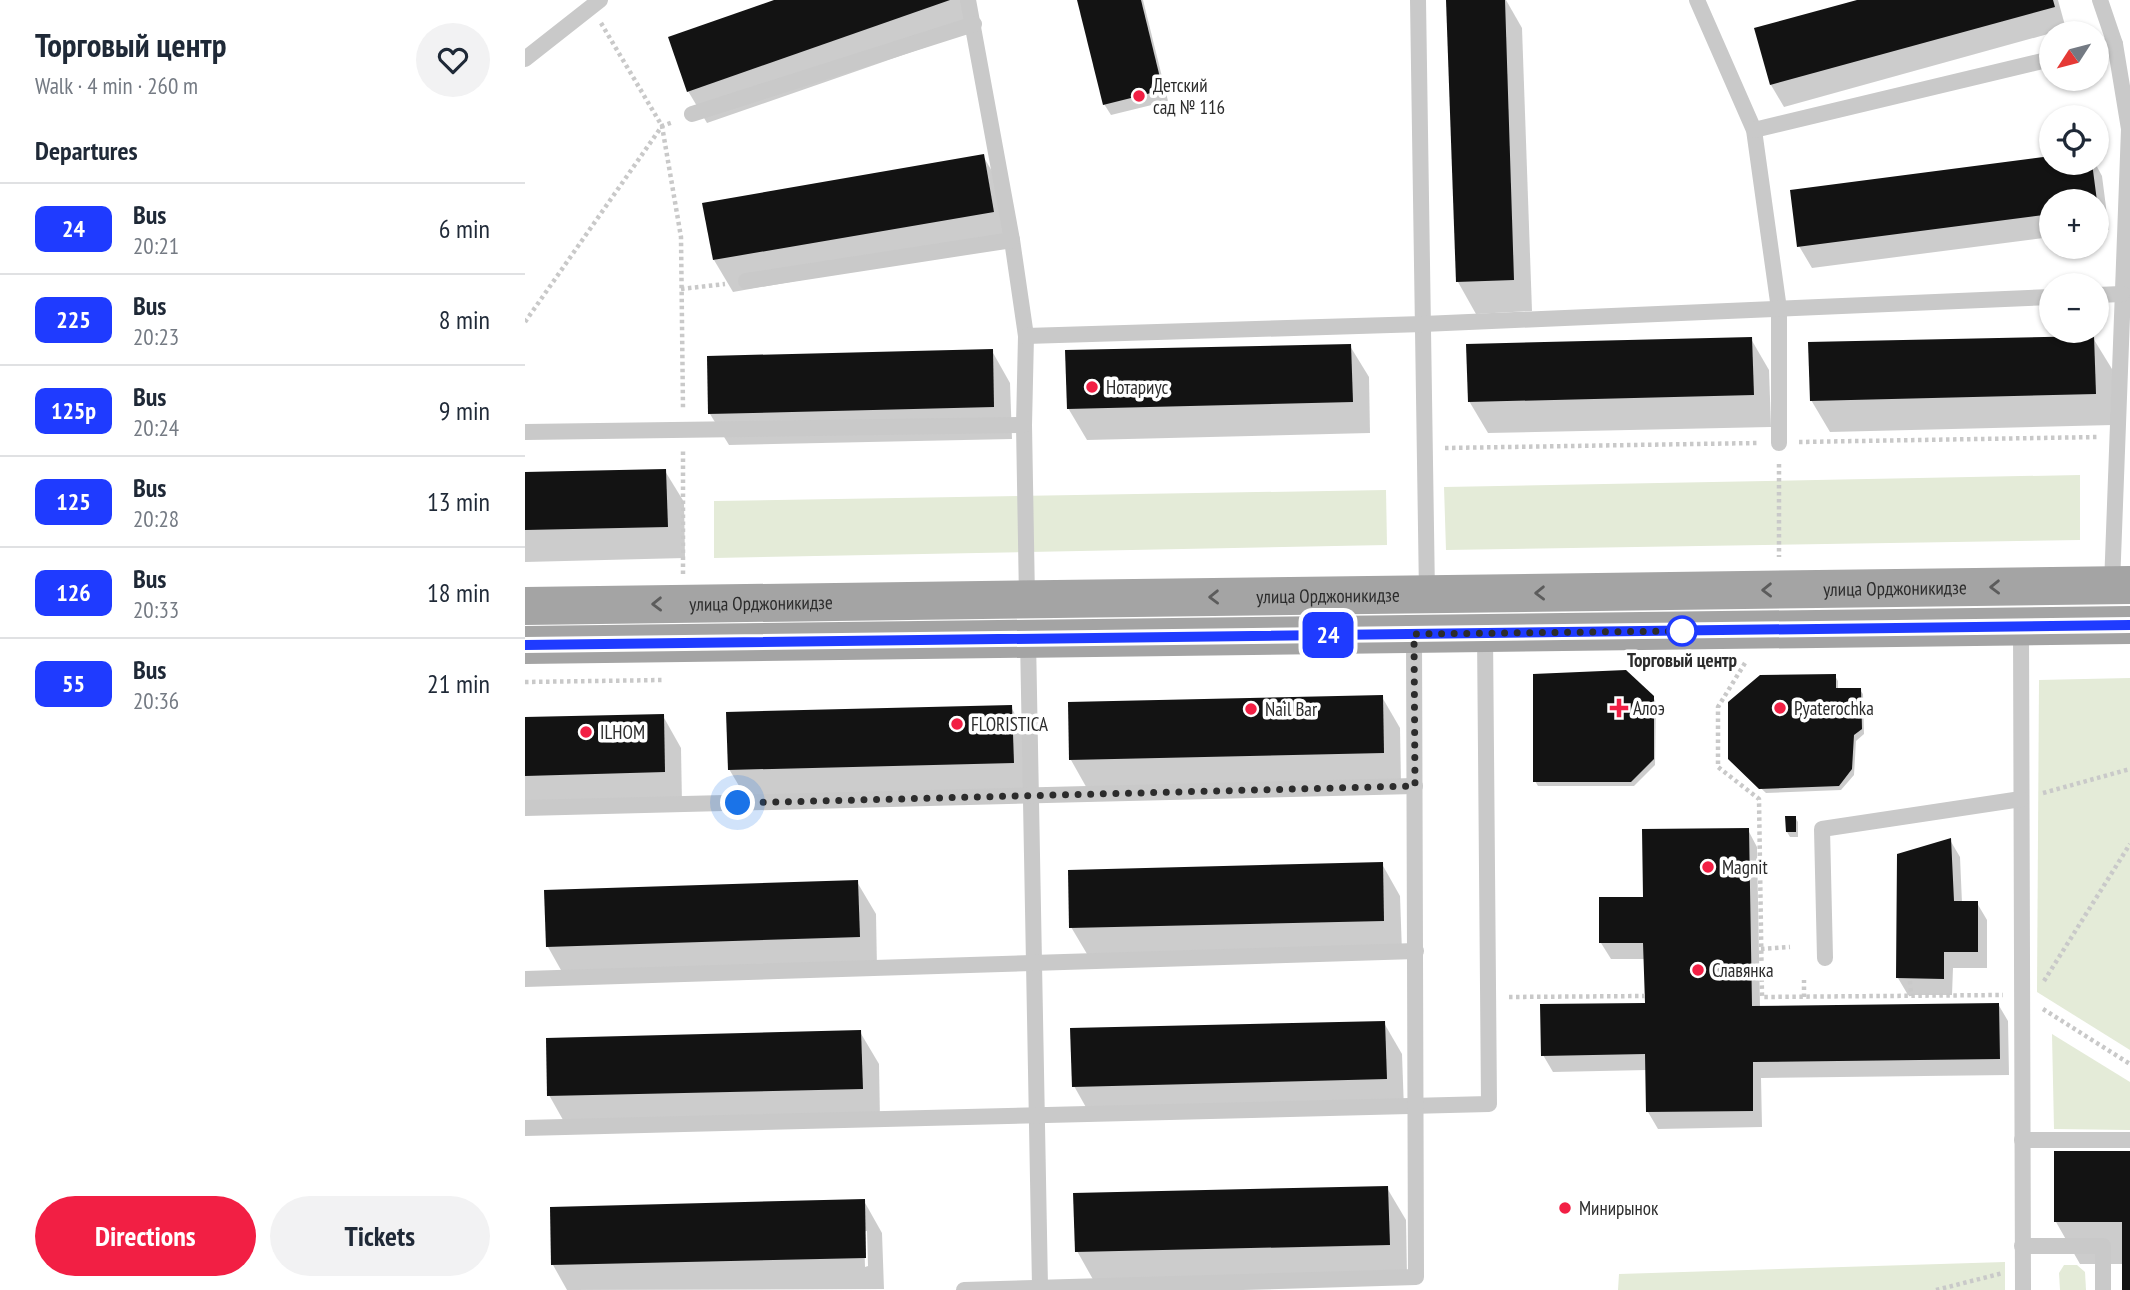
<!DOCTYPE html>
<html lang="en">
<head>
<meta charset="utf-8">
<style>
  :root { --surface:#fff; --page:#f2f2f3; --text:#1f2937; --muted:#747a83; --line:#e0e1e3; --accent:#f21f44 }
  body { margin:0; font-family:"PT Sans Narrow",sans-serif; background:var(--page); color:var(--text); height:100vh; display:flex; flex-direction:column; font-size:26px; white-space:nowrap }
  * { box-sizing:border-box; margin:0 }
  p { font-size:23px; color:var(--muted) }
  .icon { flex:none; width:38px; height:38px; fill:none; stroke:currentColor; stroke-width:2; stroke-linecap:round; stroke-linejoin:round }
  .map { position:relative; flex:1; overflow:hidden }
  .side { display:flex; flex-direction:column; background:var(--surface); width:525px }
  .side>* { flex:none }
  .badge { padding:0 14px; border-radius:10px; font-size:24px; line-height:46px }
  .needle { width:46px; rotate:234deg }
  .buttons { position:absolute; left:1514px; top:21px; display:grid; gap:14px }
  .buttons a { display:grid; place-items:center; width:70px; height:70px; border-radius:50%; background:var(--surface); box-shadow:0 2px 5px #0004; font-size:35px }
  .you { position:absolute; width:35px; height:35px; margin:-18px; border:5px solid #fff; border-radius:50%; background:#1a73e8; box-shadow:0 0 0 10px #1a73e833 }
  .map>.badge { position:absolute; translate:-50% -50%; box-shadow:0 0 0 4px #fff }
  h2 { padding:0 35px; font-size:26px; line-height:63px }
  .round { display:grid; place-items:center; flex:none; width:74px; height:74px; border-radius:37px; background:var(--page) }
  .summary { display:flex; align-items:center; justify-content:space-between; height:119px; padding:0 35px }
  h1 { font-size:33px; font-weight:700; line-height:52px }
  .cta { display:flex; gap:14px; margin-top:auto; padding:14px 35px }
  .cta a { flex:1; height:80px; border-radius:42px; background:var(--accent); color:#fff; font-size:28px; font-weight:700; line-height:80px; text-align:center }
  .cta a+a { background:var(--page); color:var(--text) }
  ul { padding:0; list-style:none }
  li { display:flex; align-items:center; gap:21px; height:91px; padding:0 35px; border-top:2px solid var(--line) }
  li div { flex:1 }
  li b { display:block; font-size:26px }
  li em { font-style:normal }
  li .badge { min-width:77px; font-weight:700; text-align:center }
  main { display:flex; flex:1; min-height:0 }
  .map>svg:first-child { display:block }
</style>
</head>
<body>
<main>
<section class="side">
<div class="summary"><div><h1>Торговый центр</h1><p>Walk · 4 min · 260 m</p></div><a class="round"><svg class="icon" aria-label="heart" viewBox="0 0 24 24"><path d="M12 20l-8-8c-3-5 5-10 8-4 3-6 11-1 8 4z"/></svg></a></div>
<h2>Departures</h2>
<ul>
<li><span class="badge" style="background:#1f3bff;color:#fff">24</span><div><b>Bus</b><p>20:21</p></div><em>6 min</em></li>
<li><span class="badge" style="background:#1f3bff;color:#fff">225</span><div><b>Bus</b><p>20:23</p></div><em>8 min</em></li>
<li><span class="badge" style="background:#1f3bff;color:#fff">125р</span><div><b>Bus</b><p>20:24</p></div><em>9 min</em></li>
<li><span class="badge" style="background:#1f3bff;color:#fff">125</span><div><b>Bus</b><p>20:28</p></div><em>13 min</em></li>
<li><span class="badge" style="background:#1f3bff;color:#fff">126</span><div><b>Bus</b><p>20:33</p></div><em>18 min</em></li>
<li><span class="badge" style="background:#1f3bff;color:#fff">55</span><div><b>Bus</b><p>20:36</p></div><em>21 min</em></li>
</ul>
<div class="cta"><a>Directions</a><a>Tickets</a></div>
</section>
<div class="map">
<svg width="1605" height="1290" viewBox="0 0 1605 1290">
  <rect width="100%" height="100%" fill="#fff"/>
  <g fill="#e4ebd8">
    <polygon points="1555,475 1555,540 921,550 919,487"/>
    <polygon points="861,490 862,545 189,558 189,501"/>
    <polygon points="1605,678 1605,1050 1512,992 1514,680"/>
    <polygon points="1527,1034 1605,1082 1605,1130 1529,1129"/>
    <polygon points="1480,1262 1480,1290 1093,1290 1094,1274"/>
    <polygon points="1539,1265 1552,1265 1560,1272 1561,1290 1535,1290 1534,1273"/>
  </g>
  <g fill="#0003" fill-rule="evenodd">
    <polygon points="254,0 436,0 447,31 182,123 163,91"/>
    <polygon points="553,0 618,0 643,101 586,115 579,104"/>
    <polygon points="923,0 981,0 997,28 1007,311 951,314 933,282"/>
    <polygon points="1339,0 1533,0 1541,29 1259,107 1246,85 1231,30"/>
    <polygon points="458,156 477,188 486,243 208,292 189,260"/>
    <polygon points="1526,158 1526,163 1570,163 1577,176 1584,230 1572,231 1572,201 1526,201 1526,237 1287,268 1274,246"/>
    <polygon points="1568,338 1587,369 1588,425 1305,432 1286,400"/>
    <polygon points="1226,339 1244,370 1246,427 963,433 944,401"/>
    <polygon points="825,346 844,377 845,433 562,440 543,408"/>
    <polygon points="467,351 485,383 487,439 204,445 185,414"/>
    <polygon points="140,471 159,502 160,558 0,562 0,474"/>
    <polygon points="1310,676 1313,681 1313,689 1335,690 1338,694 1339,734 1331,741 1329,775 1316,790 1241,793 1205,759"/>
    <polygon points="857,697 875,728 876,784 564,792 546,760"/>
    <polygon points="1128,697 1131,703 1130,765 1109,786 1013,786 1010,781"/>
    <polygon points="486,707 504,739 506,795 223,801 204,769"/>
    <polygon points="138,716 156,748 157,804 0,807 0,719"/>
    <polygon points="1270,817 1273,822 1273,837 1265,837 1262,832"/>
    <polygon points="1223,830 1232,847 1235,1008 1473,1004 1483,1021 1484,1075 1236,1078 1237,1127 1133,1129 1123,1112 1122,1070 1028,1072 1018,1055 1121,1005 1121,959 1086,959 1076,943 1120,898"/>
    <polygon points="1425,840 1435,857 1437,903 1452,903 1462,920 1462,968 1428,968 1427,995 1383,995 1373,978"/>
    <polygon points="857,864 875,896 877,952 565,959 546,927"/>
    <polygon points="332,882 351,914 352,969 41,979 23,947 21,892"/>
    <polygon points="859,1023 877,1054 879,1110 567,1118 549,1086"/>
    <polygon points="335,1032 354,1064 355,1120 42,1127 24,1095"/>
    <polygon points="1605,1153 1605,1290 1599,1290 1599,1264 1555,1264 1531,1222"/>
    <polygon points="862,1188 881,1220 882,1276 570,1283 552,1251"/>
    <path d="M339,1201L357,1233L359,1289L42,1290L28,1265ZM339,1231H342L343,1266L340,1267Z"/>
  </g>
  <g fill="#131313">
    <polygon points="249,0 425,0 162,92 143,37"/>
    <polygon points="552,0 616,0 638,90 578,105"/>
    <polygon points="921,0 980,0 989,280 931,282"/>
    <polygon points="1332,0 1528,0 1530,7 1245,85 1229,28"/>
    <polygon points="459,154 469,212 188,260 177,203"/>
    <polygon points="1526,156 1526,163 1567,163 1572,201 1526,201 1526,214 1272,247 1265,190"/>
    <polygon points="1569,336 1571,394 1285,401 1283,342"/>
    <polygon points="1227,337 1229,395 943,402 941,344"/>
    <polygon points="826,344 828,402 542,409 540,350"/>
    <polygon points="468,349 469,407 183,414 182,356"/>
    <polygon points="141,469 143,527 0,530 0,472"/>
    <polygon points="1101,670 1129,696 1129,759 1106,782 1008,782 1008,674"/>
    <polygon points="1311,674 1311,688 1336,688 1337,729 1329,735 1327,769 1314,786 1234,789 1203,759 1203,702 1235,675"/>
    <polygon points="858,695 859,753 544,760 543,702"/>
    <polygon points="487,705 489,763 203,770 201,712"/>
    <polygon points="139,714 140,772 0,776 0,717"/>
    <polygon points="1260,816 1271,816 1271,832 1261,832"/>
    <polygon points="1224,828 1227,1006 1474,1003 1475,1059 1228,1062 1228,1111 1121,1112 1120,1054 1016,1056 1015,1004 1120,1003 1118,943 1074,943 1074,897 1118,897 1117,829"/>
    <polygon points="1426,838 1429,901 1453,901 1453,952 1419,952 1419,979 1371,978 1372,854"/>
    <polygon points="858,862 859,921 544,928 543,870"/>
    <polygon points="333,880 335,937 21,947 19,890"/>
    <polygon points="860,1021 862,1079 547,1087 545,1028"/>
    <polygon points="336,1030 338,1089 22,1096 21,1038"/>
    <polygon points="1529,1151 1605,1151 1605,1290 1597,1290 1597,1222 1529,1222"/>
    <polygon points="863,1186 865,1245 550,1252 548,1193"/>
    <polygon points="340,1199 341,1258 26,1265 25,1207"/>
  </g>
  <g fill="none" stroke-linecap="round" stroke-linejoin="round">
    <g stroke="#c9c9c9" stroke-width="4.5" stroke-dasharray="3.5 3.5" stroke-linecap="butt">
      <polyline points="76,23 137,126 156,237 158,409"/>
      <polyline points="156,289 200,284"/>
      <polyline points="0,322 137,126 148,122"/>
      <polyline points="1274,442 1573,437"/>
      <polyline points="920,448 1233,443"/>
      <polyline points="1254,464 1254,557"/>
      <polyline points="158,574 158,449"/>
      <polyline points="1220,663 1193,707 1193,767 1234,799 1237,997 1478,995"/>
      <polyline points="0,682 138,680"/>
      <polyline points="1518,793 1605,769"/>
      <polyline points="1236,949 1265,947"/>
      <polyline points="1385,981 1386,996"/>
      <polyline points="1519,981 1605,844"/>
      <polyline points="984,997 1120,996"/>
      <polyline points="1279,997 1279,980"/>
      <polyline points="1518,1009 1605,1064"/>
      <polyline points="1411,1290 1478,1273"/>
    </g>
    <g stroke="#c9c9c9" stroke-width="16">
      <polyline points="443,0 487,240 501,336 499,425 502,599"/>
      <polyline points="893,0 902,594"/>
      <polyline points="1172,0 1229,130 1254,309 1254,443"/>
      <polyline points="1575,0 1590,44 1604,129 1587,585"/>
      <polyline points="1572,49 1590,44"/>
      <polyline points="0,59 75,0"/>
      <polyline points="167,114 449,24"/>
      <polyline points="1229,130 1526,59"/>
      <polyline points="221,281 487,240"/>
      <polyline points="1572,295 1597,294"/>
      <polyline points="501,336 898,324 1526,297"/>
      <polyline points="0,432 499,425"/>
      <polyline points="1496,626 1498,1290"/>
      <polyline points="503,639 515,1287"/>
      <polyline points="0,808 890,786"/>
      <polyline points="1300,958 1297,829 1496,799"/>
      <polyline points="0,979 891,951"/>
      <polyline points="0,1128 964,1104 960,633"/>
      <polyline points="1497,1140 1605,1140"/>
      <polyline points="1497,1246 1578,1246 1578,1290"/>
      <polyline points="439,1290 891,1277 889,634"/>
    </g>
    <g stroke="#a4a4a4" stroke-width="38">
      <path id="s1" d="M0,606L1605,585"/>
      <polyline points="0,645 1605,625"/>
    </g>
  </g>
  <defs><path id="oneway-chevron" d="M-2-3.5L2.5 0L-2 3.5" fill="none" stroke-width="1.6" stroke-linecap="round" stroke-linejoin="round" transform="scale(1.75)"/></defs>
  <g stroke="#5c5c5c">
    <use href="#oneway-chevron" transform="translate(1470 587) rotate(179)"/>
    <use href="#oneway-chevron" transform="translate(1242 590) rotate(179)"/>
    <use href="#oneway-chevron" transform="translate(1015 593) rotate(179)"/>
    <use href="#oneway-chevron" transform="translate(689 597) rotate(179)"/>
    <use href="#oneway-chevron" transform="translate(132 604) rotate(179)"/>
  </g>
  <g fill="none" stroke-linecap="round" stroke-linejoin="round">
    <defs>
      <polyline id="line" points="0,645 1605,625"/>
    </defs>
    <use href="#line" stroke="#fff" stroke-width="16"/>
    <use href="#line" stroke="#1f3bff" stroke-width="10"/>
    <polyline stroke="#2c2c2c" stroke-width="7" stroke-dasharray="0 12.6" points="213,803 890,786 889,634 1157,631"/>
  </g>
  <g fill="#f21f44" stroke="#fff" stroke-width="2.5">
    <circle cx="614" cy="96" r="7"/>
    <circle cx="567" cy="387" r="7"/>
    <path d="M1090.5 697.5h7v7h7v7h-7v7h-7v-7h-7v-7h7z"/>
    <circle cx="1255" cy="708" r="7"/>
    <circle cx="726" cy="709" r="7"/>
    <circle cx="432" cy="724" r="7"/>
    <circle cx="61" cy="732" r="7"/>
    <circle cx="1183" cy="867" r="7"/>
    <circle cx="1173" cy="970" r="7"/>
    <circle cx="1040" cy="1208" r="7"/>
  </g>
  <circle fill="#fff" stroke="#1f3bff" stroke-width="3.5" cx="1157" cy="631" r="14"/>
  <g text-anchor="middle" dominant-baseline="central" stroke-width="7" stroke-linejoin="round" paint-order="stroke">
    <g font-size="19" fill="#2c2c2c" stroke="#fff" text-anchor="start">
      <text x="628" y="85">Детский<tspan x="628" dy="22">сад № 116</tspan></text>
      <text x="581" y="387">Нотариус</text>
      <text x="1108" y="708">Алоэ</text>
      <text x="1269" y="708">Pyaterochka</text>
      <text x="740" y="709">Nail Bar</text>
      <text x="446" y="724">FLORISTICA</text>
      <text x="75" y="732">ILHOM</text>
      <text x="1197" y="867">Magnit</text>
      <text x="1187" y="970">Славянка</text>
      <text x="1054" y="1208">Минирынок</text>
    </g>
    <g font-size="19" fill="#2c2c2c" stroke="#fff">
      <text stroke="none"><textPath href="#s1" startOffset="1370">улица Орджоникидзе</textPath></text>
      <text stroke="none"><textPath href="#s1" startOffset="803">улица Орджоникидзе</textPath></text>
      <text stroke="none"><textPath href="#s1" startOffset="236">улица Орджоникидзе</textPath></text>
    </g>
    <g font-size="19" font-weight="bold" fill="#2c2c2c" stroke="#fff">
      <text x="1157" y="660">Торговый центр</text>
    </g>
  </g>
</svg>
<div class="buttons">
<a><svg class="needle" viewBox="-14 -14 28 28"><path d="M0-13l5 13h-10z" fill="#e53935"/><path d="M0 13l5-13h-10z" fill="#747a83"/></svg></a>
<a><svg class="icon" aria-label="locate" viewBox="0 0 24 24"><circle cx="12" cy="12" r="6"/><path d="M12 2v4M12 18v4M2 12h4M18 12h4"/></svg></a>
<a>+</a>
<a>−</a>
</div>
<div class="you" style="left:213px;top:803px"></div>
<b class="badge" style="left:803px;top:635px;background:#1f3bff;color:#fff">24</b>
</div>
</main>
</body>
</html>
